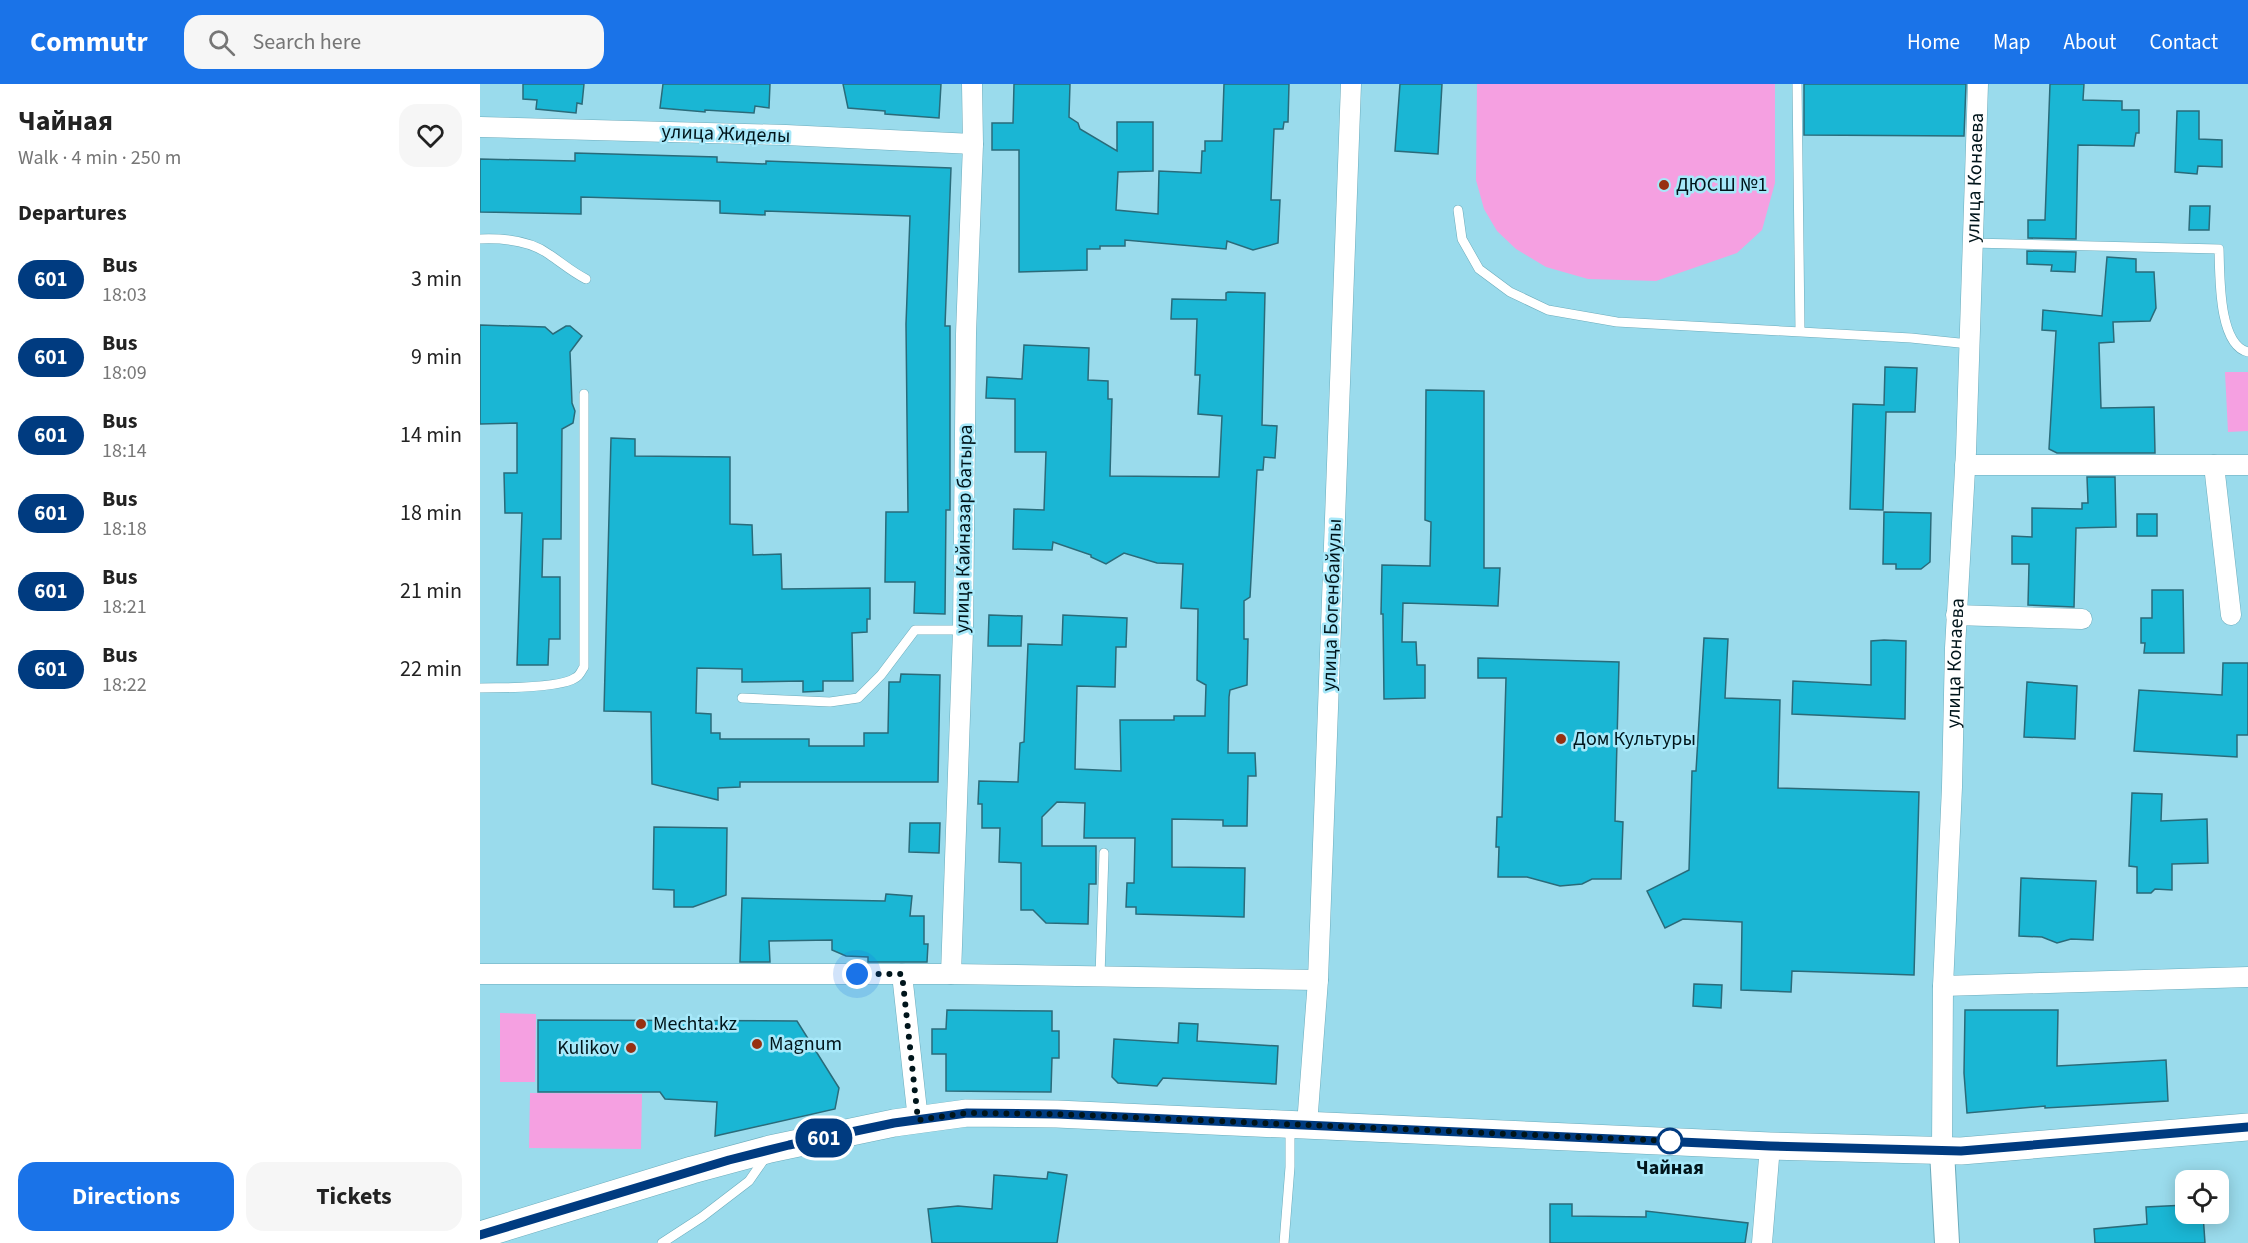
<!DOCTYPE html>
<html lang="en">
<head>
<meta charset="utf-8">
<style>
  :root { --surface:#fff; --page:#f6f6f6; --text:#222; --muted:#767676; --accent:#1a73e8 }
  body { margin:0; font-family:"Source Sans 3",sans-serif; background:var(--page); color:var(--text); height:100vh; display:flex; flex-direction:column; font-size:22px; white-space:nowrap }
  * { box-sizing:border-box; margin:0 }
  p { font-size:20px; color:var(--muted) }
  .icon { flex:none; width:33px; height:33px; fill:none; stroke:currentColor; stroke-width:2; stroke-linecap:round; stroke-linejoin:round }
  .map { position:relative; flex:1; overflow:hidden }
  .drawer { display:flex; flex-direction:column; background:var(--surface); width:480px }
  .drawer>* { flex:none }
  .badge { padding:0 12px; border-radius:20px; font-size:21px; line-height:39px }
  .fabs { position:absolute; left:1695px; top:1086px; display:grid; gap:12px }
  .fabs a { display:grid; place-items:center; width:54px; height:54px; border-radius:12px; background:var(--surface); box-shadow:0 3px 15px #0003; font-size:30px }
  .you { position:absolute; width:30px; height:30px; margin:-15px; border:4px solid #fff; border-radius:50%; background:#1a73e8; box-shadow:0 0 0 9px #1a73e833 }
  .map>.badge { position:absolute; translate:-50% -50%; box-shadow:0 0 0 3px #fff }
  h2 { padding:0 18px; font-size:22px; line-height:54px }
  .round { display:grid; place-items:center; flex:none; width:63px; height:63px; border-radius:18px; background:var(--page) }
  .headline { display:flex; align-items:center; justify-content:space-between; height:102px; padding:0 18px }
  h1 { font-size:28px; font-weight:700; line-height:45px }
  .primary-button { display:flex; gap:12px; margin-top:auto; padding:12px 18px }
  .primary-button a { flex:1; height:69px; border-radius:18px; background:var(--accent); color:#fff; font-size:24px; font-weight:700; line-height:69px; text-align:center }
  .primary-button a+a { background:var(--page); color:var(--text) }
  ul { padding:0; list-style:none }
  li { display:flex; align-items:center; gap:18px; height:78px; padding:0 18px }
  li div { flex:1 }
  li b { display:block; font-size:22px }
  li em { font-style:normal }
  li .badge { min-width:66px; font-weight:700; text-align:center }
  header { display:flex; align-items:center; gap:36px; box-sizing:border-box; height:84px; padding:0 30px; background:var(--accent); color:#fff }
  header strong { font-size:28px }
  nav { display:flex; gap:33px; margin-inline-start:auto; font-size:21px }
  .search { width:420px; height:54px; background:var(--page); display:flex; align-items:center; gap:15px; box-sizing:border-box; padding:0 21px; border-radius:18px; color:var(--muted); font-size:22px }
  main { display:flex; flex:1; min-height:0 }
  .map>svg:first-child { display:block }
</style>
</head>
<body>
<header>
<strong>Commutr</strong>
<div class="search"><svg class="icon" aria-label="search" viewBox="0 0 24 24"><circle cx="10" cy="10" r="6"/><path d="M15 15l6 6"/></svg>Search here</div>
<nav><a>Home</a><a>Map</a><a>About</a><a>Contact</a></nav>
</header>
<main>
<section class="drawer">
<div class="headline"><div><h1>Чайная</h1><p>Walk · 4 min · 250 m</p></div><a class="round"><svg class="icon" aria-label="heart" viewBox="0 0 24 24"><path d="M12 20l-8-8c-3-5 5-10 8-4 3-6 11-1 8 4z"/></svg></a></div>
<h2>Departures</h2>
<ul>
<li><span class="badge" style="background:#003b80;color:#fff">601</span><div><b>Bus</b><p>18:03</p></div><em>3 min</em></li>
<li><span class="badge" style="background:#003b80;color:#fff">601</span><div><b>Bus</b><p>18:09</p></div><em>9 min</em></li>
<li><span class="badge" style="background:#003b80;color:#fff">601</span><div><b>Bus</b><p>18:14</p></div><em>14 min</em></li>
<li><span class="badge" style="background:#003b80;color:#fff">601</span><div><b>Bus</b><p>18:18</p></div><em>18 min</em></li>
<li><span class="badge" style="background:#003b80;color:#fff">601</span><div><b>Bus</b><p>18:21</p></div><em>21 min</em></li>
<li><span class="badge" style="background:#003b80;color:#fff">601</span><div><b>Bus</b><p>18:22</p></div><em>22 min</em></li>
</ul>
<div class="primary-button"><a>Directions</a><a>Tickets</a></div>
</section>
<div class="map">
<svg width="1768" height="1159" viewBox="0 0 1768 1159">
  <rect width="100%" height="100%" fill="#9adbec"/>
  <g fill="#f5a0e1">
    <polygon points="997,0 1295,0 1295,99 1282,146 1257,169 1176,197 1108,195 1066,183 1036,165 1017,147 1004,125 996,96"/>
    <polygon points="1745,288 1768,288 1768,347 1748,348"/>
    <polygon points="20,929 56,930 55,998 20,998"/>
    <polygon points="50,1009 162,1010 161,1065 49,1064"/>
  </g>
  <g fill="#1ab6d4" stroke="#2a6b7a" stroke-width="1.5">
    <polygon points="43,0 104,0 102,20 97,19 96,29 56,25 57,16 43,15"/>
    <polygon points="183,0 290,0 289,24 275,22 274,29 225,26 225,28 180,24"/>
    <polygon points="363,0 461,0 459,34 405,30 405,27 368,24"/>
    <polygon points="534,0 590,0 589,33 598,39 600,45 637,67 637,38 673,38 673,87 638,88 636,126 678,130 679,87 721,89 722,67 725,67 725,57 742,57 744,0 809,0 808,38 804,38 803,45 794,45 791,116 800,116 798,159 773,166 747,157 746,165 645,156 645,162 620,162 620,165 607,165 607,186 539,188 539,66 512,66 512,39 533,39"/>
    <polygon points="920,0 962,0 958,70 915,67"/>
    <polygon points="1324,0 1486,0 1484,52 1324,51"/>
    <polygon points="1570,0 1604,0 1603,16 1642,17 1642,26 1659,26 1659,49 1656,49 1654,62 1598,61 1596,155 1548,154 1548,136 1565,136"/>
    <polygon points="1697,27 1719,27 1719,55 1742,56 1742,83 1718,82 1717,90 1695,88"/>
    <polygon points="95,69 237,73 237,78 286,80 286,77 471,84 465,242 470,242 470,426 466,426 465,530 434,529 435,498 405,498 406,428 428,428 426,240 430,132 285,127 285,131 240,129 240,117 101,113 101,130 0,128 0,75 95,77"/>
    <polygon points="1710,122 1730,122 1729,146 1709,146"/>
    <polygon points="1547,167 1596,168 1595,188 1571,187 1572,181 1547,180"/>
    <polygon points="1627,173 1656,175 1656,188 1674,188 1676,224 1670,237 1633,238 1634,258 1619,259 1621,324 1674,323 1675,369 1577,369 1569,365 1576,247 1562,246 1563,226 1622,232"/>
    <polygon points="748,208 785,209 782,341 797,342 795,374 784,373 783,386 777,386 770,513 764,517 764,555 768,555 767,601 750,606 749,613 748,669 775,669 776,692 768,692 767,742 743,742 743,736 692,735 692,783 765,784 764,833 656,830 656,823 646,823 647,799 654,799 655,754 604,754 605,719 577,718 562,733 562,762 616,762 616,800 609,800 608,840 566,839 553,826 541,826 541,779 519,778 520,744 502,744 502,720 498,720 499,697 538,698 540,659 544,658 548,560 582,561 583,531 647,534 646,563 636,563 635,603 597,602 595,685 641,687 640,636 694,636 694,632 725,632 726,601 717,596 718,525 701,524 703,480 677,479 644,469 626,480 611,473 611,471 573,458 572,466 533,465 534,425 564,426 566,368 535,368 535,315 506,314 507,293 542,295 544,261 609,264 608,296 628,297 628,315 632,315 630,392 739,393 742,332 718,330 720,291 715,291 717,235 691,235 692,215 746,216 746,209"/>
    <polygon points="0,241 65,243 73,250 86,242 90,242 102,252 90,268 92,319 95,327 93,339 82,345 81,455 63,455 62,493 80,493 80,555 69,555 68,581 37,581 42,429 25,429 24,389 37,389 37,339 0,340"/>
    <polygon points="1405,283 1437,284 1435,328 1406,328 1403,426 1370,425 1373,320 1404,321"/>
    <polygon points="946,306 1004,307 1004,484 1020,484 1018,522 923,519 922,558 936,558 937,581 945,581 945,614 904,615 903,530 901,530 902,481 950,482 951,438 945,436"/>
    <polygon points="131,354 155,355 155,372 250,373 250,440 272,441 273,471 301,470 302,505 390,504 390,535 387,535 387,548 372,549 373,597 343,597 343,607 323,608 323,597 262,598 262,585 217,584 216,629 231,630 231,649 240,649 240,655 329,655 329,662 384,662 384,649 408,649 409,598 420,598 421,590 460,591 458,698 260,698 260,703 238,704 238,716 172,700 171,628 124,627"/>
    <polygon points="1607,393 1635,393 1636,443 1596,444 1594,523 1548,521 1549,480 1532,480 1532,452 1552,453 1552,424 1602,425 1602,419 1608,419"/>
    <polygon points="1404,428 1451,429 1450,478 1441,485 1416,485 1416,480 1403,480"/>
    <rect x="1657" y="430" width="20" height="22"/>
    <polygon points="1672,506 1703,506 1704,569 1664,569 1665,559 1661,559 1661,534 1672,534"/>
    <polygon points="509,531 542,532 541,562 508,562"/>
    <polygon points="1224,554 1248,555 1245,614 1300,616 1298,704 1439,708 1434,891 1312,887 1311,908 1261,906 1262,838 1203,835 1185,844 1167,807 1209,786 1212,687 1216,687"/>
    <polygon points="1404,556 1426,557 1425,635 1312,630 1313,597 1391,601 1391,557"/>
    <polygon points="998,574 1139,578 1135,737 1143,738 1141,795 1112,795 1102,800 1080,802 1047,793 1018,793 1019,763 1016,763 1017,733 1022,733 1026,594 998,594"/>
    <polygon points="1743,579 1768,579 1768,651 1757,651 1757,673 1654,667 1659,606 1742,611"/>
    <polygon points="1547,598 1597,602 1595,655 1544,653"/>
    <polygon points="1652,709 1682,710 1681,737 1727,735 1728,779 1692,780 1692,806 1675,805 1671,809 1657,809 1657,783 1649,782"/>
    <polygon points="430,739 460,739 459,769 429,768"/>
    <polygon points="174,743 247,744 246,811 213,823 194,823 194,806 173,805"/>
    <polygon points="1541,794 1616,797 1613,856 1591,855 1577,859 1562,853 1539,852"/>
    <polygon points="406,810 432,812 430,832 444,832 444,860 448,860 447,878 388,878 388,873 366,872 352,866 352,856 289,857 290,878 260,878 262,814 405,817"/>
    <polygon points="1214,900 1242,901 1241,924 1213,922"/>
    <polygon points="467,926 572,927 572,947 579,947 579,974 572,974 571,1008 466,1007 466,970 452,970 452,945 466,945"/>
    <polygon points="1485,926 1578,926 1577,982 1686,976 1688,1017 1565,1024 1565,1022 1487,1029 1484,989"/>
    <polygon points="58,936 317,937 359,1004 355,1025 235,1052 237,1018 185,1015 180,1008 58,1008"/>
    <polygon points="699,939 718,940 717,957 798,962 796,1000 683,994 677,1002 638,999 632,993 634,955 698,959"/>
    <polygon points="568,1088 587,1091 577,1159 452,1159 448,1125 478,1122 512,1125 514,1091 567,1095"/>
    <polygon points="1070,1120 1092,1120 1092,1132 1166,1133 1166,1127 1268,1139 1265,1159 1070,1159"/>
    <polygon points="1706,1121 1706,1130 1723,1130 1725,1159 1615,1159 1614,1145 1667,1140 1666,1123"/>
  </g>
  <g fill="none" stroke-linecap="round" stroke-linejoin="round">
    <defs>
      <g id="service">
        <polyline points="1317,0 1320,247"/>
        <polyline points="978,126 982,155 999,185 1030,208 1068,226 1137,238 1431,254 1489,260"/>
        <path d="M0,155C24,154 50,156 70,171C82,179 92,188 106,195"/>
        <path d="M1492,159L1739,165C1740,191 1738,261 1768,268"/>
        <path d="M0,604C19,604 81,604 95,594C100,592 101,587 104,583V310"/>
        <polyline points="262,614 350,618 378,614 401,591 435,546 483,546"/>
        <polyline points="620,892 624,769"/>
        <polyline points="182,1159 222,1133 269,1097 285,1074"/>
        <polyline points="804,1159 810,1083 810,1042"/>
      </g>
      <g id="minor">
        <polyline points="0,43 306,51 493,60"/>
        <polyline points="1485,381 1768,381"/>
        <polyline points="1734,381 1751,531"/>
        <polyline points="1476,531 1602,535"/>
        <polyline points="0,890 471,890 838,896"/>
        <polyline points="422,890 438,1036"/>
        <polyline points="471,890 483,546 486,250 493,60 492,0"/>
        <polyline points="1463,902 1768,893"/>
        <polyline points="827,1041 838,896 871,0"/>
        <path id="s1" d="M1462,1067L1463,902L1472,703L1475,564L1486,368L1498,0"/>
        <polyline points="1282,1159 1290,1062"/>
      </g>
      <polyline id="tertiary" points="1462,1067 1467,1159"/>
      <polyline id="secondary" points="0,1151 212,1086 290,1065 414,1039 487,1029 577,1030 1290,1062 1481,1067 1768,1043"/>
    </defs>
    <use href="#service" stroke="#6cacbc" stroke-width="10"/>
    <use href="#minor" stroke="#6cacbc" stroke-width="21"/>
    <use href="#tertiary" stroke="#6cacbc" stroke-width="26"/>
    <use href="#secondary" stroke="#6cacbc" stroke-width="28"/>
    <use href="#service" stroke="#fff" stroke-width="9"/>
    <use href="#minor" stroke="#fff" stroke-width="20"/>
    <use href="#tertiary" stroke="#fff" stroke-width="24"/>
    <use href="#secondary" stroke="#fff" stroke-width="27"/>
  </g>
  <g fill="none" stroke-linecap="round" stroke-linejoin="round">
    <defs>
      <polyline id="line" points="0,1151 249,1076 309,1061 414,1039 487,1029 577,1030 1290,1062 1481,1067 1768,1043"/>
    </defs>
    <use href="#line" stroke="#fff" stroke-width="14"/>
    <use href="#line" stroke="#003b80" stroke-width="9"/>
    <polyline stroke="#00151b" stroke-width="6" stroke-dasharray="0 10.8" points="377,890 422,890 438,1036 487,1029 577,1030 1190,1057"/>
  </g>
  <g fill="#973012" stroke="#a7e8f9" stroke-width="2">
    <circle cx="1184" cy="101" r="6"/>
    <circle cx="1081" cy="655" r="6"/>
    <circle cx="161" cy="940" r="6"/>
    <circle cx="277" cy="960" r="6"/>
    <circle cx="151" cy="964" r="6"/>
  </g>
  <circle fill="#fff" stroke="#003b80" stroke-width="3" cx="1190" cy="1057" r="12"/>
  <g text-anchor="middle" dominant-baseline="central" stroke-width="5" stroke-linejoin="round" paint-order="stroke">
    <g font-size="20" fill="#00151b" stroke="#a7e8f9">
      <text transform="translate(246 50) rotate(2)">улица Жиделы</text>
      <text stroke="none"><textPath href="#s1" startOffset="974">улица Конаева</textPath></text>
      <text transform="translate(484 445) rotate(-89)">улица Кайназар батыра</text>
      <text transform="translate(852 521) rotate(-88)">улица Богенбайулы</text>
      <text stroke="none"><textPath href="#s1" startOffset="488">улица Конаева</textPath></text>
    </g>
    <g font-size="20" fill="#00151b" stroke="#a7e8f9" text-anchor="start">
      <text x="1196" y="101">ДЮСШ №1</text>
      <text x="1093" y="655">Дом Культуры</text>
      <text x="173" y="940">Mechta.kz</text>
      <text x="289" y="960">Magnum</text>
      <text x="139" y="964" text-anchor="end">Kulikov</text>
    </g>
    <g font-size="20" font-weight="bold" fill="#00151b" stroke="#a7e8f9">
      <text x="1190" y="1084">Чайная</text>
    </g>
  </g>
</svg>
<div class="fabs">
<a><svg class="icon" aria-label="locate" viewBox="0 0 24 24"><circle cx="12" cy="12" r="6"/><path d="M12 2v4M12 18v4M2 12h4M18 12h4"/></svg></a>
</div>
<div class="you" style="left:377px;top:890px"></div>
<b class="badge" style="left:344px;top:1054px;background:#003b80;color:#fff">601</b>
</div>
</main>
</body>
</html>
